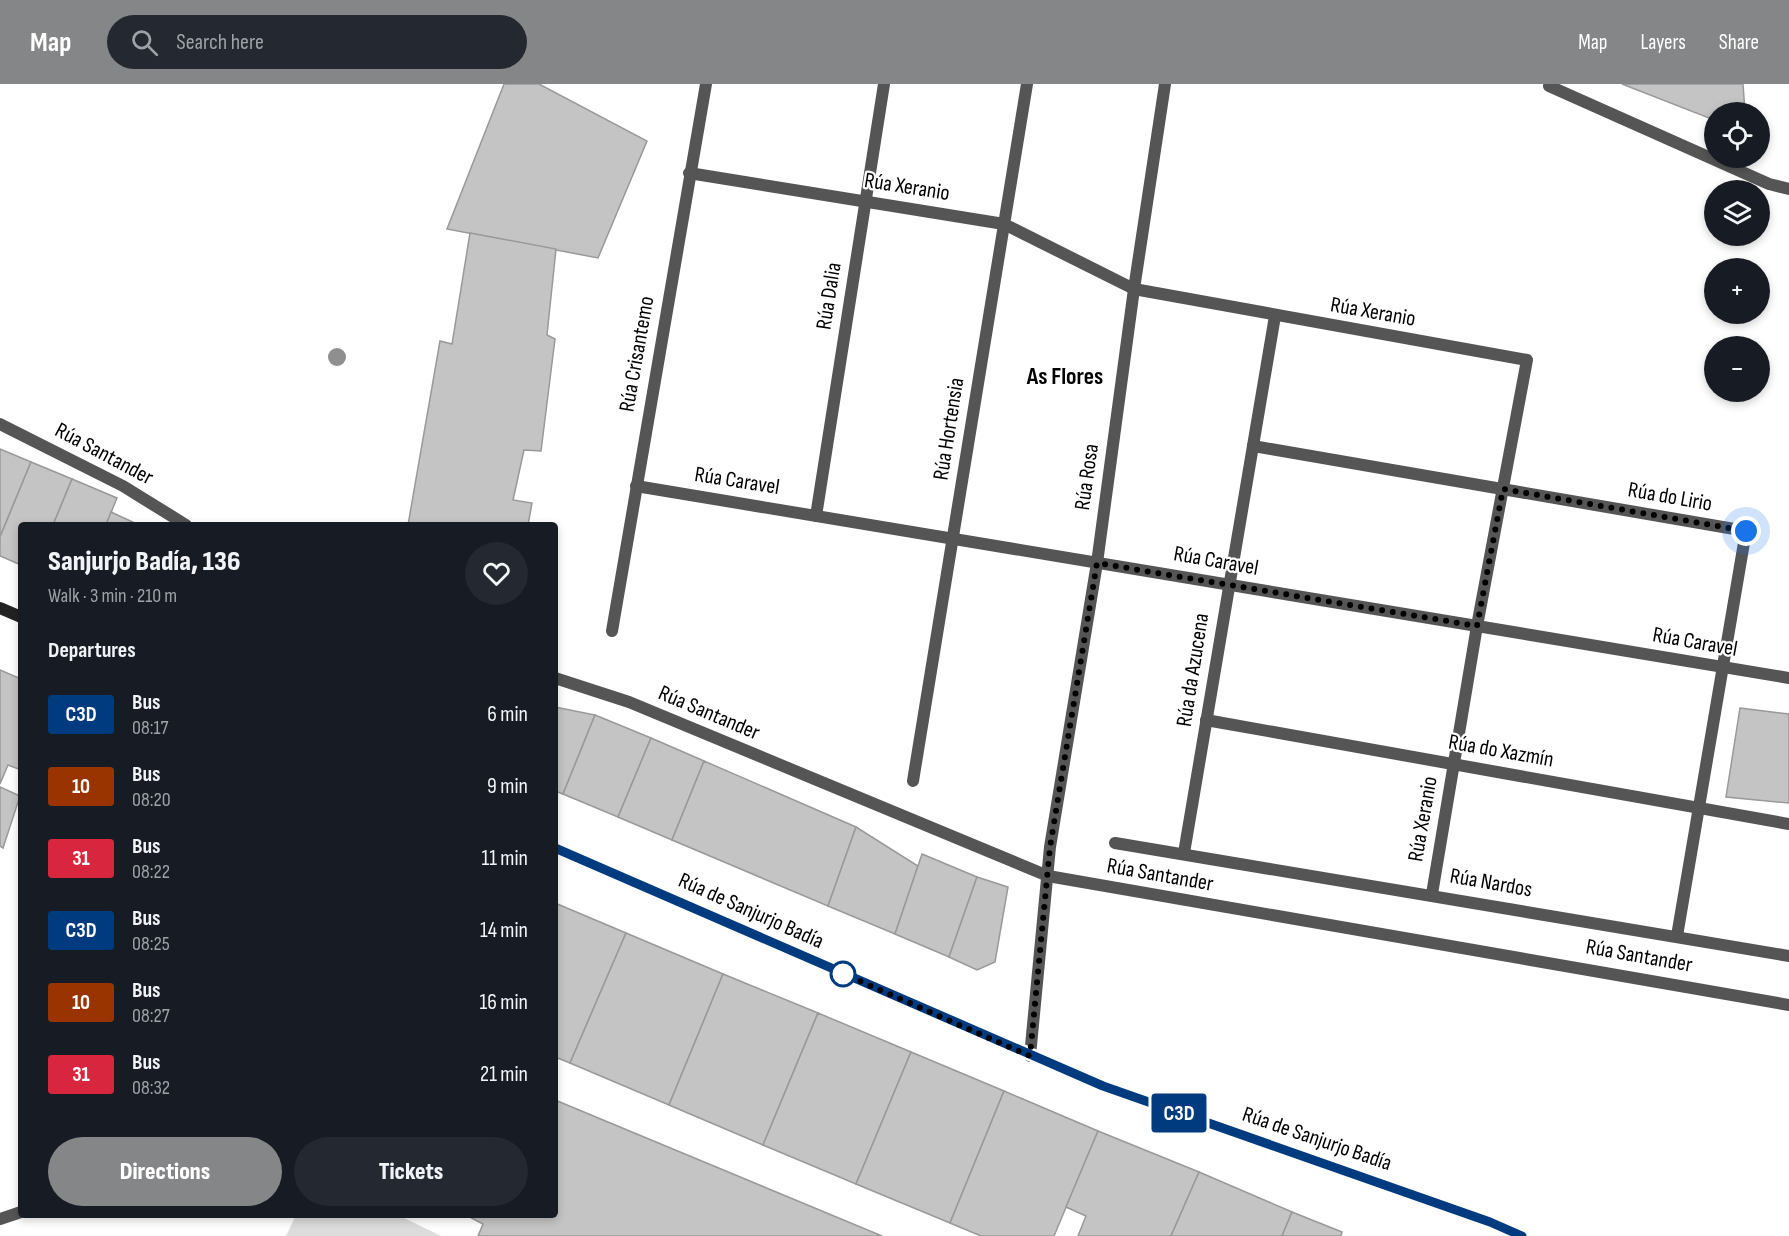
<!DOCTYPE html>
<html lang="en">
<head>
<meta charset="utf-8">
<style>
  :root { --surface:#171b24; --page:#242831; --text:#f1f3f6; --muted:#9ea1a6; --accent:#858687 }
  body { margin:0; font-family:"Sofia Sans Condensed",sans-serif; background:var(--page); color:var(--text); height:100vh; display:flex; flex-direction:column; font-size:22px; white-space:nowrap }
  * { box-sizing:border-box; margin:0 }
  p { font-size:20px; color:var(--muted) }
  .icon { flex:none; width:33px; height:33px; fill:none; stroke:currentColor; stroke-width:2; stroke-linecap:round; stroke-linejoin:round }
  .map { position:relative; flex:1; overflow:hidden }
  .drawer { position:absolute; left:18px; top:438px; width:540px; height:696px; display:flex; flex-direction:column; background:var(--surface); border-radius:6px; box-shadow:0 3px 9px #0003 }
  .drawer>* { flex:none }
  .badge { padding:0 12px; border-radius:4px; font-size:21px; line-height:39px }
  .buttons { position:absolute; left:1704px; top:18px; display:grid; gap:12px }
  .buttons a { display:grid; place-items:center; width:66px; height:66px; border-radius:50%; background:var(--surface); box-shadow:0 3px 9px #0003; font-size:30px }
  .you { position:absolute; width:30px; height:30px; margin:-15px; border:4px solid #fff; border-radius:50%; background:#1a73e8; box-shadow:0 0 0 9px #1a73e833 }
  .map>.badge { position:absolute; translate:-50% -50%; box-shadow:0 0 0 3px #fff }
  h2 { padding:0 30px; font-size:22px; line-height:54px }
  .round { display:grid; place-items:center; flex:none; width:63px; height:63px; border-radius:32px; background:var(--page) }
  .headline { display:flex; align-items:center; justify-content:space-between; height:102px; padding:0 30px }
  h1 { font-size:28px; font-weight:800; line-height:45px }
  .primary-button { display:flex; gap:12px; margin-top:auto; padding:12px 30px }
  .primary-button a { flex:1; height:69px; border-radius:36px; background:var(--accent); color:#fff; font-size:24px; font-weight:800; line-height:69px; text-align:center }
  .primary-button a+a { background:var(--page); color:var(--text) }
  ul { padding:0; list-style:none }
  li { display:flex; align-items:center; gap:18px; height:72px; padding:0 30px }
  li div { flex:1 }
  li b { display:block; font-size:22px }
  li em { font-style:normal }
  li .badge { min-width:66px; font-weight:700; text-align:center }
  header { display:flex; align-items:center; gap:36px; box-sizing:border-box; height:84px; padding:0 30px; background:var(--accent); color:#fff }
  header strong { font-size:28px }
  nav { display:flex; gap:33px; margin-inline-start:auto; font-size:21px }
  .search { width:420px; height:54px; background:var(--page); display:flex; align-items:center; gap:15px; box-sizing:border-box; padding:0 21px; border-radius:33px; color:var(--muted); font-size:22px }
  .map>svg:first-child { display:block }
</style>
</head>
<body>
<header>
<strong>Map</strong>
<div class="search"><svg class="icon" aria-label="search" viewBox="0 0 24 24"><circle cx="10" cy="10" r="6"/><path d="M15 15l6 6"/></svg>Search here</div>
<nav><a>Map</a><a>Layers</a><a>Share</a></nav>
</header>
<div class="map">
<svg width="1789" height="1152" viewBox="0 0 1789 1152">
  <rect width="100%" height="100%" fill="#fff"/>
  <polygon fill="#dcdcdc" points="296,1131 398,1131 441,1152 286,1152"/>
  <g fill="#c4c4c4" stroke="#999" stroke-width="1.5">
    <polygon points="504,0 539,0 647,57 598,174 447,145"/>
    <polygon points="1622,0 1743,0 1745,28 1714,28 1714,36"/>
    <polygon points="470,149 556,165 547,251 555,255 541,367 524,366 513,416 532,419 528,441 408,441 440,257 452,260"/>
    <polygon points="0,365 31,378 0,453"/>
    <polygon points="31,378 72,395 53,441 21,441 21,481 0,472 0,453"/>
    <polygon points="72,395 117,414 106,441 53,441"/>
    <polygon points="111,428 139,441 106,441"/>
    <polygon points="0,586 21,595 21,686 8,681 0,700"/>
    <polygon points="555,623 595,631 563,710 555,707"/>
    <polygon points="1740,624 1789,630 1789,719 1726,713"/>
    <polygon points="595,631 651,654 618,733 563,710"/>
    <polygon points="651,654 704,677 672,756 618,733"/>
    <polygon points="704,677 856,743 828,822 672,756"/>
    <polygon points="0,703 20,712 3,764 0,762"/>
    <polygon points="856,743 918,782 895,850 828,822"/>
    <polygon points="922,770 977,793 949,873 895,850"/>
    <polygon points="977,793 1008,803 995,878 977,886 949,873"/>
    <polygon points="555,819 626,849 570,979 555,973"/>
    <polygon points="626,849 723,890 669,1021 570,979"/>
    <polygon points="723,890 818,929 763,1061 669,1021"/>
    <polygon points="818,929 911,968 856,1100 763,1061"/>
    <polygon points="911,968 1004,1007 950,1139 856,1100"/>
    <polygon points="1004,1007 1098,1047 1054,1152 981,1152 950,1139"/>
    <polygon points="555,1016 882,1152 478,1152 483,1140 466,1131 555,1131"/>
    <polygon points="1098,1047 1199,1088 1171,1152 1078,1152 1086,1132 1066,1123"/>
    <polygon points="1199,1088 1292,1128 1282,1152 1171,1152"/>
    <polygon points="1292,1128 1342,1148 1341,1152 1282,1152"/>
  </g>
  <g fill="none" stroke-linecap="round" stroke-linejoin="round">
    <polyline stroke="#555" stroke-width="12" points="1550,0 1549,2 1769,100 1789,105"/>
    <g stroke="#555" stroke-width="12">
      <polyline points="689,89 1004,140 1134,205 1527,276 1477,542 1432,810"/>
      <polyline points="0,340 123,402 186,441"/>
      <polyline points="1253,362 1746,447 1677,852"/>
      <polyline points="636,402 1789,594"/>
      <polyline points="816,432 884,0"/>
      <polyline points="612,547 706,0"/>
      <polyline points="555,594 629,618 1048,792 1789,921"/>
      <polyline points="1206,636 1789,740"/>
      <polyline points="913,697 1027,0"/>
      <polyline points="1115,759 1789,872"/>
      <polyline points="1184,769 1275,232"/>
      <polyline points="1030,972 1050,763 1097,479 1134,205 1165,0"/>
      <polyline points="0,1135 21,1128"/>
    </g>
    <g stroke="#222" stroke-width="12">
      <polyline points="0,524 21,533"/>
      <polyline points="555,764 1103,1002 1490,1138 1522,1152"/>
    </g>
  </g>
  <circle fill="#8f8f8f" cx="337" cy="273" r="9"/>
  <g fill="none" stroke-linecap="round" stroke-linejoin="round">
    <defs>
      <polyline id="line" points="555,764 1103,1002 1490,1138 1522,1152"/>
    </defs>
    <use href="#line" stroke="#fff" stroke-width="14"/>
    <use href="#line" stroke="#003b80" stroke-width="9"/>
    <polyline stroke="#000" stroke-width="6" stroke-dasharray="0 10.8" points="843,890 837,887 1030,972 1050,763 1097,479 1477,542 1503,405 1746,447"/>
  </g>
  <circle fill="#fff" stroke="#003b80" stroke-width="3" cx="843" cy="890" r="12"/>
  <g text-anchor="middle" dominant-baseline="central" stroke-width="4.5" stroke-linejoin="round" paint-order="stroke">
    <g font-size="22" fill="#000" stroke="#fff">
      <text transform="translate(907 103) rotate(9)">Rúa Xeranio</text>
      <text transform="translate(829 212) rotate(-81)">Rúa Dalia</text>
      <text transform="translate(1373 228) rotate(10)">Rúa Xeranio</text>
      <text transform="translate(637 270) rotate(-80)">Rúa Crisantemo</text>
      <text transform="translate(949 345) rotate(-81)">Rúa Hortensia</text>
      <text transform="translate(104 370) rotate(28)">Rúa Santander</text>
      <text transform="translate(1087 393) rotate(-82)">Rúa Rosa</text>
      <text transform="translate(737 397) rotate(9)">Rúa Caravel</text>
      <text transform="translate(1670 413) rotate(10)">Rúa do Lirio</text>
      <text transform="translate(1216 477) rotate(10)">Rúa Caravel</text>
      <text transform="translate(1695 558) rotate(10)">Rúa Caravel</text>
      <text transform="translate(1193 586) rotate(-81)">Rúa da Azucena</text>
      <text transform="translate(709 629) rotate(23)">Rúa Santander</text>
      <text transform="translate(1501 667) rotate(10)">Rúa do Xazmín</text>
      <text transform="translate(1423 735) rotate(-80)">Rúa Xeranio</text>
      <text transform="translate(1160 791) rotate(10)">Rúa Santander</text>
      <text transform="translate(1491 799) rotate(10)">Rúa Nardos</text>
      <text transform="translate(751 827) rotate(24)">Rúa de Sanjurjo Badía</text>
      <text transform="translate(1639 872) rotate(10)">Rúa Santander</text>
      <text transform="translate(1317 1055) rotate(19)">Rúa de Sanjurjo Badía</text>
    </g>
    <g font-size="24" font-weight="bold" fill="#000" stroke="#fff">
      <text x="1065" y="292">As Flores</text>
    </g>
  </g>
</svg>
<div class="buttons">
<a><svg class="icon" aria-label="locate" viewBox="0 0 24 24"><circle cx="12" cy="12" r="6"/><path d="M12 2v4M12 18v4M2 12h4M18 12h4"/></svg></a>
<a><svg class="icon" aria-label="layers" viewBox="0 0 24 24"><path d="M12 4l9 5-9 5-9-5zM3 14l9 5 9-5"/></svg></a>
<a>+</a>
<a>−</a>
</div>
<div class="you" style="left:1746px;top:447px"></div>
<b class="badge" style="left:1179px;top:1029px;background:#003b80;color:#fff">C3D</b>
<section class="drawer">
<div class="headline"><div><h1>Sanjurjo Badía, 136</h1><p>Walk · 3 min · 210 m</p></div><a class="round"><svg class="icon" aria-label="heart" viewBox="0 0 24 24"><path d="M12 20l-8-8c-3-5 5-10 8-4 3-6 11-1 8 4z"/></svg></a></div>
<h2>Departures</h2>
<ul>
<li><span class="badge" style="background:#003b80;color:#fff">C3D</span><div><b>Bus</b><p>08:17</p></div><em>6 min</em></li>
<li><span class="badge" style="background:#930;color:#fff">10</span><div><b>Bus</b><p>08:20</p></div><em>9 min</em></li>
<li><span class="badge" style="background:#d7263d;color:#fff">31</span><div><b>Bus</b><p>08:22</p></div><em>11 min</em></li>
<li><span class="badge" style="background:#003b80;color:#fff">C3D</span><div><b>Bus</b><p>08:25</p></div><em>14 min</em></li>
<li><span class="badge" style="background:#930;color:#fff">10</span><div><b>Bus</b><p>08:27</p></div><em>16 min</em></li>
<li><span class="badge" style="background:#d7263d;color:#fff">31</span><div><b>Bus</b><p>08:32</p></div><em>21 min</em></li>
</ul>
<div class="primary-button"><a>Directions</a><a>Tickets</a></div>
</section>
</div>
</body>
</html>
